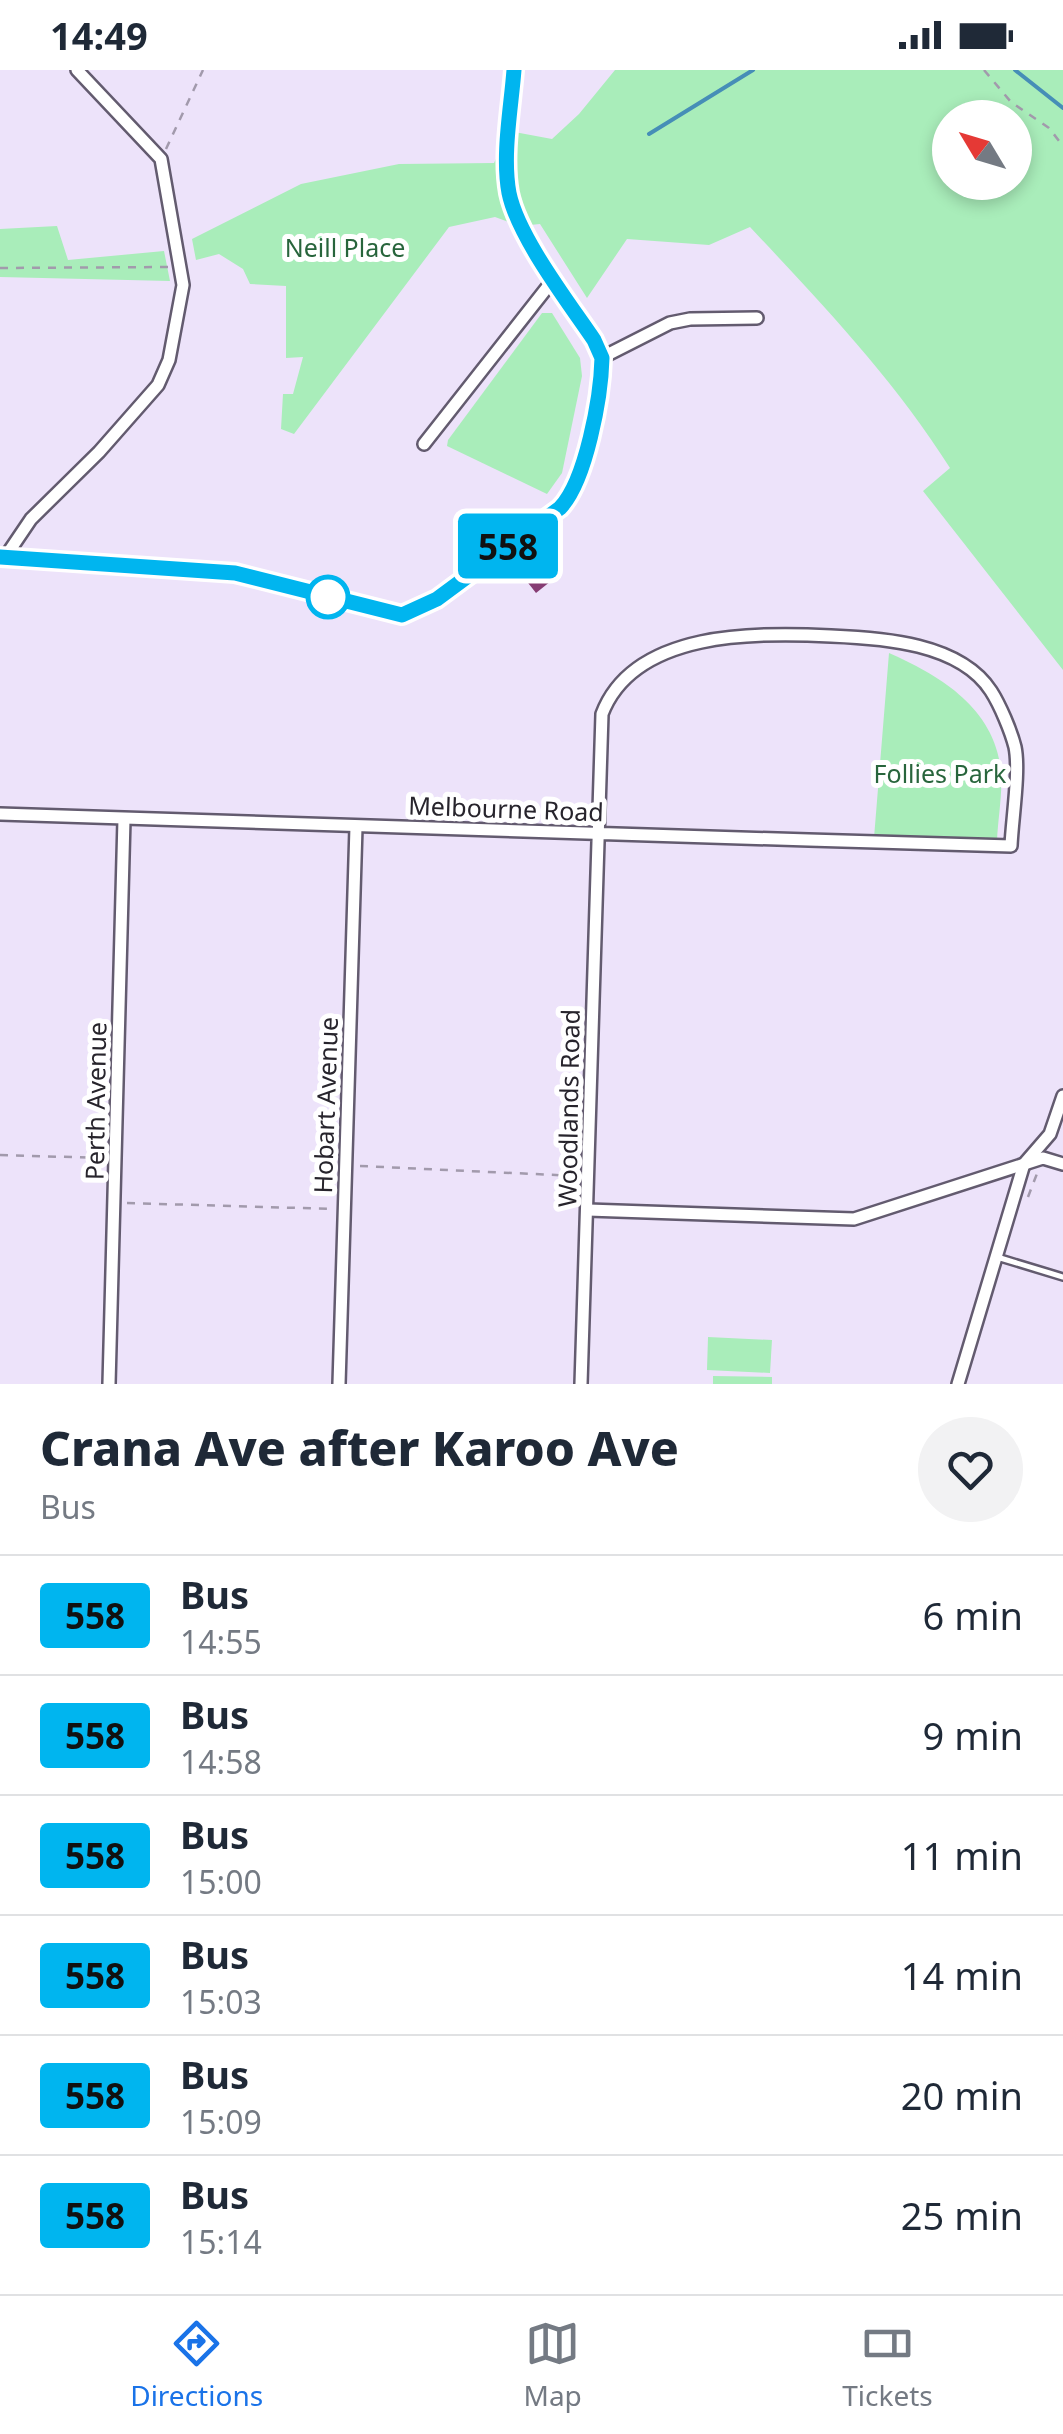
<!DOCTYPE html>
<html lang="en">
<head>
<meta charset="utf-8">
<style>
  :root { --surface:#fff; --page:#f2f2f3; --text:#1f2937; --muted:#747a83; --line:#e0e1e3; --accent:#1a73e8 }
  body { margin:0; font-family:"Noto Sans",sans-serif; background:var(--page); color:var(--text); height:100vh; display:flex; flex-direction:column; font-size:38px; white-space:nowrap }
  * { box-sizing:border-box; margin:0 }
  p { font-size:32px; color:var(--muted) }
  .icon { flex:none; width:55px; height:55px; fill:none; stroke:currentColor; stroke-width:2; stroke-linecap:round; stroke-linejoin:round }
  .map { position:relative; height:1314px; overflow:hidden }
  .panel { display:flex; flex-direction:column; background:var(--surface); flex:1 }
  .panel>* { flex:none }
  .badge { padding:0 20px; border-radius:8px; font-size:35px; line-height:65px }
  .needle { width:65px; rotate:308deg }
  .tools { position:absolute; left:932px; top:30px; display:grid; gap:20px }
  .tools a { display:grid; place-items:center; width:100px; height:100px; border-radius:50%; background:var(--surface); box-shadow:0 5px 15px #0003; font-size:50px }
  .map>.badge { position:absolute; translate:-50% -50%; box-shadow:0 0 0 5px #fff }
  .round { display:grid; place-items:center; flex:none; width:105px; height:105px; border-radius:52px; background:var(--page) }
  .overview { display:flex; align-items:center; justify-content:space-between; height:170px; padding:0 40px }
  h1 { font-size:48px; font-weight:800; line-height:75px }
  ul { padding:0; list-style:none }
  li { display:flex; align-items:center; gap:30px; height:120px; padding:0 40px; border-top:2px solid var(--line) }
  li div { flex:1 }
  li b { display:block; font-size:38px }
  li em { font-style:normal }
  li .badge { min-width:110px; font-weight:700; text-align:center }
  .status { display:flex; justify-content:space-between; align-items:center; height:70px; padding:0 50px; background:var(--surface); direction:ltr }
  .status svg { height:28px; fill:currentColor }
  .dock { display:flex; justify-content:space-around; align-items:center; height:140px; border-top:2px solid var(--line); background:var(--surface); font-size:28px; color:var(--muted) }
  .dock a { display:grid; justify-items:center; gap:5px }
  .dock .on { color:var(--accent) }
  .map>svg:first-child { display:block }
</style>
</head>
<body>
<div class="status"><b>14:49</b><svg viewBox="0 0 49 12"><path d="M0 12V9h3v3zM5 12V6h3v6zM10 12V3h3v9zM15 12V0h3v12zM26 1h20v11H26zM47 4h2v5h-2z"/></svg></div>
<div class="map">
<svg width="1063" height="1314" viewBox="0 0 1063 1314">
  <rect width="100%" height="100%" fill="#ede3fa"/>
  <g fill="#a9edba" fill-rule="evenodd">
    <path d="M615,0H1063V600L923,421L950,398C893,308 823,235 750,157L709,175L627,169L587,228L540,154L520,156L495,147L449,157L294,364L281,359L283,324H293L303,287L286,288V216L250,214L243,199L219,184L196,190L192,169L301,114L399,94L494,93L509,61L552,69L579,44ZM950,48H1015V112H950Z"/>
    <polygon points="57,156 68,190 164,181 170,211 0,207 0,159"/>
    <polygon points="542,243 552,243 580,288 582,306 562,403 547,424 447,376 448,370"/>
    <path d="M889,583C937,604 990,635 1000,693C1004,717 998,746 997,771L874,768Z"/>
    <polygon points="708,1267 772,1270 770,1303 707,1300"/>
    <polygon points="713,1306 772,1307 772,1314 713,1314"/>
  </g>
  <g fill="none" stroke-linecap="round" stroke-linejoin="round">
    <g stroke="#468eb7" stroke-width="4">
      <polyline points="1015,0 1063,38"/>
      <polyline points="649,64 753,0"/>
    </g>
  </g>
  <polygon fill="#863c73" points="550,489 561,503 536,523 525,509"/>
  <g fill="none" stroke-linecap="round" stroke-linejoin="round">
    <defs>
      <polyline id="lane" points="997,1187 1063,1207"/>
      <g id="street">
        <polyline points="601,288 670,253 690,249 757,248"/>
        <polyline points="424,374 553,210"/>
        <polyline points="6,486 31,449 99,382 158,315 169,290 183,215 161,89 77,0"/>
        <path d="M0,487L235,503L402,545L437,529L560,438C586,411 601,327 601,288C580,234 522,182 510,125C502,86 510,39 514,0"/>
        <path d="M0,744C337,757 674,766 1011,776C1012,750 1020,701 1015,677C1011,661 1000,635 991,621C960,573 882,568 831,566C758,562 634,560 602,644L581,1314"/>
        <polyline points="588,1140 854,1149 1043,1088 1063,1094"/>
        <polyline points="109,1314 124,749"/>
        <polyline points="339,1314 356,757"/>
        <polyline points="958,1314 1024,1094 1050,1064 1063,1026"/>
      </g>
    </defs>
    <use href="#lane" stroke="#635b6f" stroke-width="10"/>
    <use href="#street" stroke="#635b6f" stroke-width="16"/>
    <g stroke="#a29aac" stroke-width="2.5" stroke-dasharray="8 8" stroke-linecap="butt">
      <polyline points="984,0 1011,32 1049,58 1063,76"/>
      <polyline points="166,79 203,0"/>
      <polyline points="0,198 168,197"/>
      <polyline points="0,1085 103,1088"/>
      <polyline points="360,1096 577,1106"/>
      <polyline points="1028,1127 1038,1101"/>
      <polyline points="127,1133 334,1139"/>
    </g>
    <use href="#lane" stroke="#fff" stroke-width="5"/>
    <use href="#street" stroke="#fff" stroke-width="11"/>
  </g>
  <g fill="none" stroke-linecap="round" stroke-linejoin="round">
    <defs>
      <path id="line" d="M0,487L235,503L402,545L437,529L560,438C586,411 601,327 602,288L594,270C569,233 518,167 509,123C502,85 511,39 514,0"/>
    </defs>
    <use href="#line" stroke="#fff" stroke-width="22"/>
    <use href="#line" stroke="#00b5ef" stroke-width="15"/>
  </g>
  <circle fill="#fff" stroke="#00b5ef" stroke-width="5" cx="328" cy="527" r="20"/>
  <g text-anchor="middle" dominant-baseline="central" stroke-width="10" stroke-linejoin="round" paint-order="stroke">
    <g font-size="25" fill="#28653c" stroke="#fff">
      <text x="345" y="177">Neill Place</text>
      <text x="940" y="703">Follies Park</text>
    </g>
    <g font-size="25" fill="#27242c" stroke="#fff">
      <text transform="translate(506 738) rotate(2)">Melbourne Road</text>
      <text transform="translate(95 1031) rotate(-89)">Perth Avenue</text>
      <text transform="translate(325 1035) rotate(-88)">Hobart Avenue</text>
      <text transform="translate(568 1038) rotate(-89)">Woodlands Road</text>
    </g>
  </g>
</svg>
<div class="tools">
<a><svg class="needle" viewBox="-14 -14 28 28"><path d="M0-13l5 13h-10z" fill="#e53935"/><path d="M0 13l5-13h-10z" fill="#747a83"/></svg></a>
</div>
<b class="badge" style="left:508px;top:476px;background:#00b5ef;color:#111">558</b>
</div>
<section class="panel">
<div class="overview"><div><h1>Crana Ave after Karoo Ave</h1><p>Bus</p></div><a class="round"><svg class="icon" aria-label="heart" viewBox="0 0 24 24"><path d="M12 20l-8-8c-3-5 5-10 8-4 3-6 11-1 8 4z"/></svg></a></div>
<ul>
<li><span class="badge" style="background:#00b5ef;color:#111">558</span><div><b>Bus</b><p>14:55</p></div><em>6 min</em></li>
<li><span class="badge" style="background:#00b5ef;color:#111">558</span><div><b>Bus</b><p>14:58</p></div><em>9 min</em></li>
<li><span class="badge" style="background:#00b5ef;color:#111">558</span><div><b>Bus</b><p>15:00</p></div><em>11 min</em></li>
<li><span class="badge" style="background:#00b5ef;color:#111">558</span><div><b>Bus</b><p>15:03</p></div><em>14 min</em></li>
<li><span class="badge" style="background:#00b5ef;color:#111">558</span><div><b>Bus</b><p>15:09</p></div><em>20 min</em></li>
<li><span class="badge" style="background:#00b5ef;color:#111">558</span><div><b>Bus</b><p>15:14</p></div><em>25 min</em></li>
</ul>
</section>
<nav class="dock">
<a class="on"><svg class="icon" aria-label="directions" viewBox="0 0 24 24"><path d="M12 3l9 9-9 9-9-9zM9 14v-3h6M13 9l2 2-2 2"/></svg>Directions</a>
<a><svg class="icon" aria-label="map" viewBox="0 0 24 24"><path d="M3 6l6-2 6 2 6-2v14l-6 2-6-2-6 2zM9 4v14M15 6v14"/></svg>Map</a>
<a><svg class="icon" aria-label="tickets" viewBox="0 0 24 24"><path d="M3 7h18v10H3zM15 7v10"/></svg>Tickets</a>
</nav>
</body>
</html>
